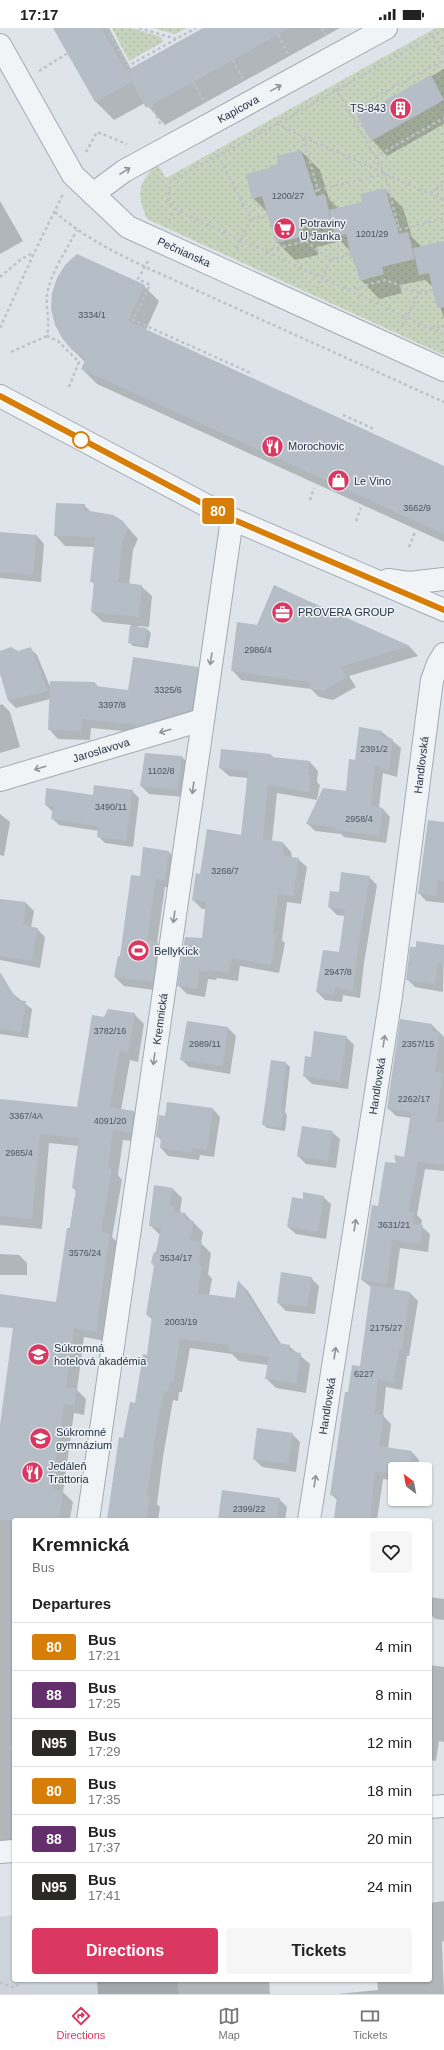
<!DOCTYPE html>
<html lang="en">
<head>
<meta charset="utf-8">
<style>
  :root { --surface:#fff; --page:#f6f6f6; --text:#222; --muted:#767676; --line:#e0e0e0; --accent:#da3761 }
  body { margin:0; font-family:Helvetica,sans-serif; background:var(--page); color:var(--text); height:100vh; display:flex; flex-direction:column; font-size:15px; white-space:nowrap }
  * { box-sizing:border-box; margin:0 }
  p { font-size:13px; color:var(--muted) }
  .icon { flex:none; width:22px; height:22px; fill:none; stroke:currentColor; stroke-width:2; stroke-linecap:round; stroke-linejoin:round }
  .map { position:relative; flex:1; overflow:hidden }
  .panel { position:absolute; left:12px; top:1490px; width:420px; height:464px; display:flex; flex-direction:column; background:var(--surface); border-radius:4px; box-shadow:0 1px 3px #0004 }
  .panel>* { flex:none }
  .badge { padding:0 8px; border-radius:3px; font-size:14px; line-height:26px }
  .needle { width:26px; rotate:328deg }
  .fabs { position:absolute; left:388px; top:1434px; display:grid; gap:8px }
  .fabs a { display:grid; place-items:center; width:44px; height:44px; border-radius:4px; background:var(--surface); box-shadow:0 1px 3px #0004; font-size:20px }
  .map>.badge { position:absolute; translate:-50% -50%; box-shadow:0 0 0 2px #fff }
  h2 { padding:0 20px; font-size:15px; line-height:36px }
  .round { display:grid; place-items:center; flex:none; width:42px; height:42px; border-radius:4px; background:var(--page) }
  .head { display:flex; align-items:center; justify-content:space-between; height:68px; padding:0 20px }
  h1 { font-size:19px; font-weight:800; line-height:30px }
  .cta { display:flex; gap:8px; margin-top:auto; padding:8px 20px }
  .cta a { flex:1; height:46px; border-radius:4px; background:var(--accent); color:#fff; font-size:16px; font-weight:800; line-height:46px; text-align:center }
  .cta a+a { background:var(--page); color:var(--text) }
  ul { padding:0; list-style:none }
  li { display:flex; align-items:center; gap:12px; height:48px; padding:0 20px; border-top:1px solid var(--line) }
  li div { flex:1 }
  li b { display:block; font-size:15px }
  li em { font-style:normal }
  li .badge { min-width:44px; font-weight:700; text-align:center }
  .status { display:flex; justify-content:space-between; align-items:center; height:28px; padding:0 20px; background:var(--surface); direction:ltr }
  .status svg { height:11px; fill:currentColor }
  .tab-bar { display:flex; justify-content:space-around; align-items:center; height:56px; border-top:1px solid var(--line); background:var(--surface); font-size:11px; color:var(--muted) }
  .tab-bar a { display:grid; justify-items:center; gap:2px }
  .tab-bar .selected { color:var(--accent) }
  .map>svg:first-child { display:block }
</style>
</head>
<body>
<div class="status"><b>17:17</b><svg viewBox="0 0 49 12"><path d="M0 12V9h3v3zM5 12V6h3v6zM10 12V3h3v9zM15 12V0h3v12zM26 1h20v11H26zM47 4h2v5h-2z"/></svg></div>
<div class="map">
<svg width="444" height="1966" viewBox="0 0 444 1966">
  <defs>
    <pattern id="grass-dots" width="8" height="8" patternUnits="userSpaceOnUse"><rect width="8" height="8" fill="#c6d4be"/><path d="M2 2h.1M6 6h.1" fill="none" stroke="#aab6a4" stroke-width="1.8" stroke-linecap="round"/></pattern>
  </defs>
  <rect width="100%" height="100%" fill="#dee4e9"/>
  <polygon fill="#ccd3db" points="14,1887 14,1952 177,1952 179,1966 0,1966 0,1889"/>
  <g fill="url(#grass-dots)">
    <polygon points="112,0 132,0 161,9 163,14 129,33"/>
    <polygon points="153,0 187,0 175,6"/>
    <path d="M436,0H444V327L147,191C136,166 138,155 157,136L166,150Z"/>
  </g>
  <g fill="#0003">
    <polygon points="54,0 109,0 131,41 205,0 340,0 165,97 145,75 114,92 96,74"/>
    <polygon points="444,41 444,96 387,128 372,112 359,88"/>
    <polygon points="301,123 320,142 329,171 339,181 363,174 384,161 403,180 412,209 422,219 444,214 444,291 435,261 425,252 400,257 402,265 379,271 361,252 350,223 341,213 317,219 318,227 295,232 277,214 268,185 253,170 271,141"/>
    <polygon points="0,173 23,213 0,226"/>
    <polygon points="144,258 159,273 146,302 444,439 444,514 97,356 82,341 85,334 73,322"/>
    <polygon points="84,477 91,484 122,493 138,511 133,522 129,557 141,558 152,568 149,599 138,598 137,600 147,601 151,605 148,620 133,618 129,614 131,597 103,594 92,584 95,557 91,553 95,519 65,518 55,507"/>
    <polygon points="0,505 37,508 44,516 41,554 0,550"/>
    <polygon points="275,558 410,619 418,628 349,648 356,659 333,672 319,669 311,661 241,652 232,642 258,598"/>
    <polygon points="30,620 37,627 51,661 95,655 99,660 129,663 198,640 207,649 201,691 144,705 91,700 90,712 58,711 49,701 50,671 16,680 9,673 0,643 0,624 18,624"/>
    <polygon points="2,676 10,684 20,719 0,725 0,677"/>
    <polygon points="360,700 382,704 401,720 397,749 383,745 379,780 383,781 390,789 386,815 344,809 341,806 315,803 308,796 347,765 356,734"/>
    <polygon points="271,727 275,731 310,734 318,743 317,754 320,757 317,772 277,765 272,813 283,815 291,824 292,830 298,831 307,839 301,876 287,874 282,912 285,915 279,945 240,938 238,953 217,950 216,952 208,951 205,969 187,966 179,958 203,911 206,881 202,881 193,872 200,847 242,808 248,750 229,748 220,740"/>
    <polygon points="182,729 190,737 185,769 149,766 141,758"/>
    <polygon points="132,763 139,770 133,819 105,815 98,808 99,803 59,797 52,790 53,784 46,777 94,768"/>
    <polygon points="0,786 10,794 4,828 0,827"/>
    <polygon points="444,795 444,875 426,873 419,865"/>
    <polygon points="169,824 178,833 174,860 165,859 157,915 167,925 162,963 124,958 115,949 141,849"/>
    <polygon points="369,849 377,857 364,935 360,970 343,967 342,974 325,972 317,964 340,926 345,888 337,887 329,879 339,865"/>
    <polygon points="26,875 34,883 31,900 37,901 45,909 40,940 0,932 0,887"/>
    <polygon points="444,918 443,964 415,959 407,951"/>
    <polygon points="0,964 12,965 32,981 28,1010 0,1006"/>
    <polygon points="134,986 144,996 138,1034 130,1032 121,1082 134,1084 144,1094 141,1114 123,1112 118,1147 122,1152 112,1209 119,1216 105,1313 84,1309 77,1362 86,1371 84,1387 74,1385 63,1464 73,1474 70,1490 72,1492 14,1492 14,1816 0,1815 0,1404 57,1276 76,1163 73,1160 79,1118 49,1115 42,1201 0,1197 0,1072 77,1080 105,990"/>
    <polygon points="188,994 228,1000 236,1008 230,1046 189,1039 181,1031"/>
    <polygon points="432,997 444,1009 444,1143 425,1141 417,1187 422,1192 421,1198 430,1206 428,1224 400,1220 394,1262 410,1265 418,1273 409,1328 407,1328 402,1362 386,1359 383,1388 391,1396 388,1420 412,1424 419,1432 418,1441 395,1441 395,1452 383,1451 377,1492 338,1492 335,1489 338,1473 331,1466 348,1365 361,1339 372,1260 362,1252 379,1179 397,1137 405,1130 411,1090 396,1088 388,1080"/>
    <polygon points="346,1009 354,1017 348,1061 312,1056 304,1048"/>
    <polygon points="286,1035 290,1039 285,1084 287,1087 285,1103 267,1100 263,1096"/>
    <polygon points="213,1081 220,1089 214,1129 200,1127 199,1132 168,1128 161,1120 162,1113 157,1108 166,1089"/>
    <polygon points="332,1104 340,1111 336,1140 306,1136 298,1128"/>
    <polygon points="172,1160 182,1170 180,1184 185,1186 203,1204 201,1215 211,1225 208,1246 212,1251 209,1268 236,1271 239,1254 248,1263 281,1316 289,1318 310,1336 306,1365 276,1360 266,1350 268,1337 239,1333 232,1326 190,1320 182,1364 179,1364 178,1373 173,1372 163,1429 157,1476 160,1479 158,1492 108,1492 124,1411 136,1376 148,1328 153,1292 147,1287 160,1207 150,1197"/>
    <polygon points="323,1169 331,1176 326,1211 296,1206 288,1199"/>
    <polygon points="0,1226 19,1227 27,1235 27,1247 0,1247"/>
    <polygon points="311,1250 319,1258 315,1286 286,1283 278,1275"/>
    <polygon points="292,1406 300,1414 296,1444 262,1439 254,1431"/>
    <polygon points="279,1471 287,1479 285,1492 219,1492"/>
    <polygon points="430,1569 444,1571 444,1592 435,1591 430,1586"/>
    <polygon points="430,1637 444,1639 444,1714 439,1713 436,1733 430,1732"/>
    <polygon points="444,1873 444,1913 442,1914 444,1966 337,1966 378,1962 377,1952 430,1952 430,1875"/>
    <polygon points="97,1952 269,1952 270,1966 98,1966"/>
  </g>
  <g fill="#b5bdc6">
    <polygon points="53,0 102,0 132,54 95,74"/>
    <polygon points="203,0 290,0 146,80 126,43"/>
    <polygon points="431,47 444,72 371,113 357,88"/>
    <polygon points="301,122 316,168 325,166 331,193 299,201 301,209 276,215 262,168 252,171 246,146 270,140 269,138 278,136 277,128"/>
    <polygon points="385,160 399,206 408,204 415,231 382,239 384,246 360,253 353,230 351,230 346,206 335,209 329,182 362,174 360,166"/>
    <polygon points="444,213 444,279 437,280 429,245 419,247 413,220"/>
    <polygon points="77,226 145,257 128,293 444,438 444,506 81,341 86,331 72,322 62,310 55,297 51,281 52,265 57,250 65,237"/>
    <polygon points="56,475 85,476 84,482 113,487 123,493 128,500 123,511 118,554 142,557 139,589 91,584 94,554 90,554 95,509 54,508"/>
    <polygon points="0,504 37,507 33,547 0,544"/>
    <polygon points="274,557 306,572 410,618 340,639 347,649 323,663 309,660 310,654 231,643 237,594 257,597"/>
    <polygon points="130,598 147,600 145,617 128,615"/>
    <polygon points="11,619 18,623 31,619 48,663 8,673 0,646 0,623"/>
    <polygon points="133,629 198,639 192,682 136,699 136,697 82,691 81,703 48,702 50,653 95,654 95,658 128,662"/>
    <polygon points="359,699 382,703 382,708 393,711 389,742 375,738 371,777 383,780 379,808 335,802 336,799 306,796 323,760 346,763 349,731 355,732"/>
    <polygon points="221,721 271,726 271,729 310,733 308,747 311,747 309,764 268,757 263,811 283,814 284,828 299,830 293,868 278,866 273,905 277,906 271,937 232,930 229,945 208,942 208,944 199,943 197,961 177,958 185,909 202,910 206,874 192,872 196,845 200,846 207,801 241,807 248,743 219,740"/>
    <polygon points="145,725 182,728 177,762 140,758"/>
    <polygon points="94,757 133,762 126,813 97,809 98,798 51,791 53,779 45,777 46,760 93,767"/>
    <polygon points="428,792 444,794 444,853 438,852 436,868 418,866"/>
    <polygon points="143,819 169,823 165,852 156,851 147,913 158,914 153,954 114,949 118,928 120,928 131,847 140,848"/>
    <polygon points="341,844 370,848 357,927 353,963 335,960 334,967 316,964 323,922 339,924 345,882 328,879 330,863 339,864"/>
    <polygon points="0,871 26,874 23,897 38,900 32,933 0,928"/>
    <polygon points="416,913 444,917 444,936 438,935 435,956 406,952 410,919 416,919"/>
    <polygon points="0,944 17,972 26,973 21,1004 0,1001"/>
    <polygon points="108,981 135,985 128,1024 120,1023 110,1079 134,1083 131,1105 113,1102 108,1140 112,1141 101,1204 110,1206 96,1304 74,1300 66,1359 76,1360 75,1378 64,1376 52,1461 63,1463 59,1492 0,1492 0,1397 13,1300 0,1299 0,1266 56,1274 67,1200 70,1200 76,1161 72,1160 79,1110 40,1106 32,1191 0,1188 0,1071 77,1079 92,987 104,989"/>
    <polygon points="400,991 432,996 432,1003 440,1004 435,1044 443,1045 436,1093 444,1094 444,1137 418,1134 409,1183 414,1184 413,1196 423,1197 420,1216 392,1212 387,1256 361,1252 372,1177 378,1178 385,1134 396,1135 394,1127 404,1129 411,1084 387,1081"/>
    <polygon points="187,993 228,999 223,1038 180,1032"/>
    <polygon points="314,1003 347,1008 340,1054 303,1048 305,1028 311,1029"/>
    <polygon points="271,1032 286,1034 281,1081 284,1082 281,1100 262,1097"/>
    <polygon points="167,1074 213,1080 207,1122 192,1120 192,1125 160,1120 161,1109 156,1109 159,1087 165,1088"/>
    <polygon points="302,1098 333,1103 328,1133 297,1128"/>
    <polygon points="154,1157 173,1160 170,1177 175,1178 174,1184 186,1185 185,1192 194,1193 190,1212 202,1214 199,1235 202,1240 198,1265 235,1270 238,1252 272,1305 270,1318 272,1306 278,1315 290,1317 289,1323 301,1325 296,1355 265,1351 269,1329 228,1323 229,1317 180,1311 173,1355 170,1354 168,1364 164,1363 153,1419 154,1419 147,1467 150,1468 146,1492 107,1492 119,1409 123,1410 130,1374 135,1375 143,1326 147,1327 152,1288 146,1287 154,1238 151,1235 153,1226 156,1223 161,1200 149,1198"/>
    <polygon points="303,1164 324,1168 318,1204 287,1199 292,1169 303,1171"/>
    <polygon points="281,1244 312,1249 307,1279 277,1275"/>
    <polygon points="371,1257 410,1264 402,1321 399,1321 394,1355 378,1351 375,1386 384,1387 379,1418 412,1423 410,1441 395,1441 395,1446 375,1444 370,1492 351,1492 334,1490 337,1468 330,1467 345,1364 348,1364 352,1337 360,1338"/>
    <polygon points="257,1400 293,1405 288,1436 253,1431"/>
    <polygon points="222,1462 280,1470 276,1492 218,1492"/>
  </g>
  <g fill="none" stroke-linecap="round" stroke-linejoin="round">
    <defs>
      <g id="minor">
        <polyline points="0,17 73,147 128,199 444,342"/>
        <polyline points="93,166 124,143 386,0"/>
        <polyline points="0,368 232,491 444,582"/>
        <polyline points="388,552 409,555 444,551"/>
        <polyline points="0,752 202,692"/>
        <polyline points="88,1492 232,491"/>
        <polyline points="309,1492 391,968 432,652 438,636 444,626"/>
        <polyline points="430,1779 444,1778"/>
        <polyline points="0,1824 14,1823"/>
      </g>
    </defs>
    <use href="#minor" stroke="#a3abb3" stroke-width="24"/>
    <g stroke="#bcc2c8" stroke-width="2.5" stroke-dasharray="3 3" stroke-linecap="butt">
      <polyline points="106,0 128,38 196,0"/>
      <polyline points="139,0 176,11"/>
      <polyline points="322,0 326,7"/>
      <polyline points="444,1 277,96 171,153 168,172 175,181 444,307"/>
      <polyline points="278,7 289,28"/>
      <polyline points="432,8 444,28"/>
      <polyline points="233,32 244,53"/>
      <polyline points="39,43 68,25"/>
      <polyline points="193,54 205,75"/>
      <polyline points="336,61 385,146 399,202 444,190"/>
      <polyline points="151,77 161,97"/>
      <polyline points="349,83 444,32"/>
      <polyline points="277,96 303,109 444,172"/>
      <polyline points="303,110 318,162 383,146"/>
      <polyline points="86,124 97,104 127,116"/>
      <polyline points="218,127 251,191 235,223"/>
      <polyline points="375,129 444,90"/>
      <polyline points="309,164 318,162"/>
      <polyline points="430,165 444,156"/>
      <path d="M55,184C96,220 149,240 198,263C280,300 362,337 444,374"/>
      <polyline points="251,191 267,188"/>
      <polyline points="169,193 175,181"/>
      <polyline points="393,203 399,202"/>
      <polyline points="265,223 306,213 330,232 317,260"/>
      <polyline points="330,232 350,226"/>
      <polyline points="148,233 138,251 150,257 133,292 253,346"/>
      <polyline points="0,249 20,232 33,225"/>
      <polyline points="348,262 385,252 419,265 402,298"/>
      <polyline points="419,265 433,262"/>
      <polyline points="0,300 34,225 63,166"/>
      <polyline points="431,301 444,298"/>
      <polyline points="11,324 47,308"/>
      <path d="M69,359L79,334L58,313L47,308C50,294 46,281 47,267C49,248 68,219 77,202"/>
      <polyline points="343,387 374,401"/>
      <polyline points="310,472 314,460"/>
      <polyline points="356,493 361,480"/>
      <polyline points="409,519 415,504"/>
      <polyline points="10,1720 14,1721"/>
      <polyline points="0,1954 15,1960 21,1952"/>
    </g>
    <use href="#minor" stroke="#f1f4f7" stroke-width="22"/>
  </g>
  <defs><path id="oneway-shaft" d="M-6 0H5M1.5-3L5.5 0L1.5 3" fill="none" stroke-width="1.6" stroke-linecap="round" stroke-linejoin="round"/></defs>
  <g stroke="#8c949c">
    <use href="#oneway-shaft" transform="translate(276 60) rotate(-29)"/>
    <use href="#oneway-shaft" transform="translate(125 143) rotate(-32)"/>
    <use href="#oneway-shaft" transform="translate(211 631) rotate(99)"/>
    <use href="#oneway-shaft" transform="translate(165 703) rotate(163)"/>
    <use href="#oneway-shaft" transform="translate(40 740) rotate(163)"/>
    <use href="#oneway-shaft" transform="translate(193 760) rotate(98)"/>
    <use href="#oneway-shaft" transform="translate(174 889) rotate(98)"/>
    <use href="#oneway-shaft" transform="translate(384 1013) rotate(-81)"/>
    <use href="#oneway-shaft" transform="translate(154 1031) rotate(98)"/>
    <use href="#oneway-shaft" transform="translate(355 1197) rotate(-81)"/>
    <use href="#oneway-shaft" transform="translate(335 1325) rotate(-81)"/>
    <use href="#oneway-shaft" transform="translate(315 1453) rotate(-81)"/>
  </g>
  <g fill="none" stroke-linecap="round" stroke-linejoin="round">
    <defs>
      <polyline id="line" points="0,368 232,491 444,582"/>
    </defs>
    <use href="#line" stroke="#fff" stroke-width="9"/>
    <use href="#line" stroke="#d77e09" stroke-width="6"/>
  </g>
  <defs>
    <symbol id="building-disc" viewBox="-11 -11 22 22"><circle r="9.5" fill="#da3761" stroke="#eef2f6"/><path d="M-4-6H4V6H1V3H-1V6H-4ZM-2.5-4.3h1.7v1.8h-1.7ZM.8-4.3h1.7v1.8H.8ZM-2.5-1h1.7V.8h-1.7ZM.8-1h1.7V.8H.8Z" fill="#fff"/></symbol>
    <symbol id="supermarket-disc" viewBox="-11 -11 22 22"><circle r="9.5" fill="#da3761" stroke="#eef2f6"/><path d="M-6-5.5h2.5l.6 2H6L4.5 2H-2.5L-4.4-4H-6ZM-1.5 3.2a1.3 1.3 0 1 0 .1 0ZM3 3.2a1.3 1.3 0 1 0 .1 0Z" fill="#fff"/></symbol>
    <symbol id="restaurant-disc" viewBox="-11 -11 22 22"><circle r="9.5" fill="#da3761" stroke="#eef2f6"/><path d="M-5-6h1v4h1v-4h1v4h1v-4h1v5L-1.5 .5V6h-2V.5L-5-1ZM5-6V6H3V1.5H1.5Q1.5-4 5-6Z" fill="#fff"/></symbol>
    <symbol id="shop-disc" viewBox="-11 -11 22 22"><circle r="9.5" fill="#da3761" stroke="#eef2f6"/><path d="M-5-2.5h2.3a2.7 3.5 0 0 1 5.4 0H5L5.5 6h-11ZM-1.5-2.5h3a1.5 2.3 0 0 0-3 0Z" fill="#fff"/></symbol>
    <symbol id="office-disc" viewBox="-11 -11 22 22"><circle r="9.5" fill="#da3761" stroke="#eef2f6"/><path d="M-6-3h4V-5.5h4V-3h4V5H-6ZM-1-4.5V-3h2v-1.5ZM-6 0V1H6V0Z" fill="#fff"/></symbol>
    <symbol id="stadium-disc" viewBox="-11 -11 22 22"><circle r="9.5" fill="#da3761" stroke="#eef2f6"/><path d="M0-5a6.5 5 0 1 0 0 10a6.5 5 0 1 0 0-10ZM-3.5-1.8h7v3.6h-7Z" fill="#fff"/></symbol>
    <symbol id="school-disc" viewBox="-11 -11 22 22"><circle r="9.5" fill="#da3761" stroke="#eef2f6"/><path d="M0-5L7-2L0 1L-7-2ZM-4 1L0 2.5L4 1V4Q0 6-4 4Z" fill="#fff"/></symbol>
  </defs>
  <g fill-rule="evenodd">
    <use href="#building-disc" x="388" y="68" width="25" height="25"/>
    <use href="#supermarket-disc" x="272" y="188" width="25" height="25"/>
    <use href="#restaurant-disc" x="260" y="406" width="25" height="25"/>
    <use href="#shop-disc" x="326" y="440" width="25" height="25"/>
    <use href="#office-disc" x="270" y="572" width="25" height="25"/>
    <use href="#stadium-disc" x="126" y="910" width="25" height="25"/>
    <use href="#school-disc" x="26" y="1314" width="25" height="25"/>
    <use href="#school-disc" x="28" y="1398" width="25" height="25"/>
    <use href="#restaurant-disc" x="20" y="1432" width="25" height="25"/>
  </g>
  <circle fill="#fff" stroke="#d77e09" stroke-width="2" cx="81" cy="412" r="8"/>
  <g text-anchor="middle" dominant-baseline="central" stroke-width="3" stroke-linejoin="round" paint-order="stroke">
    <g font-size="9" fill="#4a5662">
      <text x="288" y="168">1200/27</text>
      <text x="372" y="206">1201/29</text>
      <text x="92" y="287">3334/1</text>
      <text x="417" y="480">3662/9</text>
      <text x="258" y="622">2986/4</text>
      <text x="168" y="662">3325/6</text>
      <text x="112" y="677">3397/8</text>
      <text x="374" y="721">2391/2</text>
      <text x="161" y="743">1102/8</text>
      <text x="111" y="779">3490/11</text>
      <text x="359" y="791">2958/4</text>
      <text x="225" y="843">3268/7</text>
      <text x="338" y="944">2947/8</text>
      <text x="110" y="1003">3782/16</text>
      <text x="205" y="1016">2989/11</text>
      <text x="418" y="1016">2357/15</text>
      <text x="414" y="1071">2262/17</text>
      <text x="26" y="1088">3367/4A</text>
      <text x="110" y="1093">4091/20</text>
      <text x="19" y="1125">2985/4</text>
      <text x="394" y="1197">3631/21</text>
      <text x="85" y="1225">3576/24</text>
      <text x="176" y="1230">3534/17</text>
      <text x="181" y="1294">2003/19</text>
      <text x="386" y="1300">2175/27</text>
      <text x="364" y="1346">6227</text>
      <text x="249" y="1481">2399/22</text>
    </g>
    <g font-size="11" fill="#263341" stroke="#eef2f6" text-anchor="start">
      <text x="386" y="80" text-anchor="end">TS-843</text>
      <text x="300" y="195">Potraviny<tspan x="300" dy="13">U Janka</tspan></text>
      <text x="288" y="418">Morochovic</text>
      <text x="354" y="453">Le Vino</text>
      <text x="298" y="584">PROVERA GROUP</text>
      <text x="154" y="923">BellyKick</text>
      <text x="54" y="1320">Súkromná<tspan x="54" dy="13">hotelová akadémia</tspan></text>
      <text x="56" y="1404">Súkromné<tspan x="56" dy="13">gymnázium</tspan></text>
      <text x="48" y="1438">Jedáleň<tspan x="48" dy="13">Trattoria</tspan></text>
    </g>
    <g font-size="11" fill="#263341" stroke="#eef2f6">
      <text transform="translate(238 81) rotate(-29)">Kapicova</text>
      <text transform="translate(184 224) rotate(24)">Pečnianska</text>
      <text transform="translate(101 722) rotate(-17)">Jaroslavova</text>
      <text transform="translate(421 737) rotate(-83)">Handlovská</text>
      <text transform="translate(160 991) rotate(-82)">Kremnická</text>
      <text transform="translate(377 1058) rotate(-81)">Handlovská</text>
      <text transform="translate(327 1378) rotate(-81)">Handlovská</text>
    </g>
  </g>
</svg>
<div class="fabs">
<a><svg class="needle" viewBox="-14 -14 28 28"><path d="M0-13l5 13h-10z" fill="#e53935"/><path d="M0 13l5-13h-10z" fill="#767676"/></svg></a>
</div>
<b class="badge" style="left:218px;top:483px;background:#d77e09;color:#fff">80</b>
<section class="panel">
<div class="head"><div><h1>Kremnická</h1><p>Bus</p></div><a class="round"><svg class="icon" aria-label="heart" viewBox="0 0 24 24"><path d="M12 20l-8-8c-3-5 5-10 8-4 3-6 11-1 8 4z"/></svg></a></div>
<h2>Departures</h2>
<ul>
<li><span class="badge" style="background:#d77e09;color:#fff">80</span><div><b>Bus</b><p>17:21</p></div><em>4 min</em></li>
<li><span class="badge" style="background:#642f6c;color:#fff">88</span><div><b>Bus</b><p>17:25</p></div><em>8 min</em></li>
<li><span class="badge" style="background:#2b2a29;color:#fff">N95</span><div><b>Bus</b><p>17:29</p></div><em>12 min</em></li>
<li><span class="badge" style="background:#d77e09;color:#fff">80</span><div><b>Bus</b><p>17:35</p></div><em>18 min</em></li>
<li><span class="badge" style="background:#642f6c;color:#fff">88</span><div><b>Bus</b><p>17:37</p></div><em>20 min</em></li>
<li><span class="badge" style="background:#2b2a29;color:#fff">N95</span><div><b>Bus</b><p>17:41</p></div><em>24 min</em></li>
</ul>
<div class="cta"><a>Directions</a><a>Tickets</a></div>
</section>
</div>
<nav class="tab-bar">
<a class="selected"><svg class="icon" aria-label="directions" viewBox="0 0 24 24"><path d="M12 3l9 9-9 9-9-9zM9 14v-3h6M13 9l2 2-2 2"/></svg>Directions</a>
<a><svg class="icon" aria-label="map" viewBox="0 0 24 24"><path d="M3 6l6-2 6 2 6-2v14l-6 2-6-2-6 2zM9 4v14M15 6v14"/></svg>Map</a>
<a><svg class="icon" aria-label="tickets" viewBox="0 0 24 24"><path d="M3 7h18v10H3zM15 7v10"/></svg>Tickets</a>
</nav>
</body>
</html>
